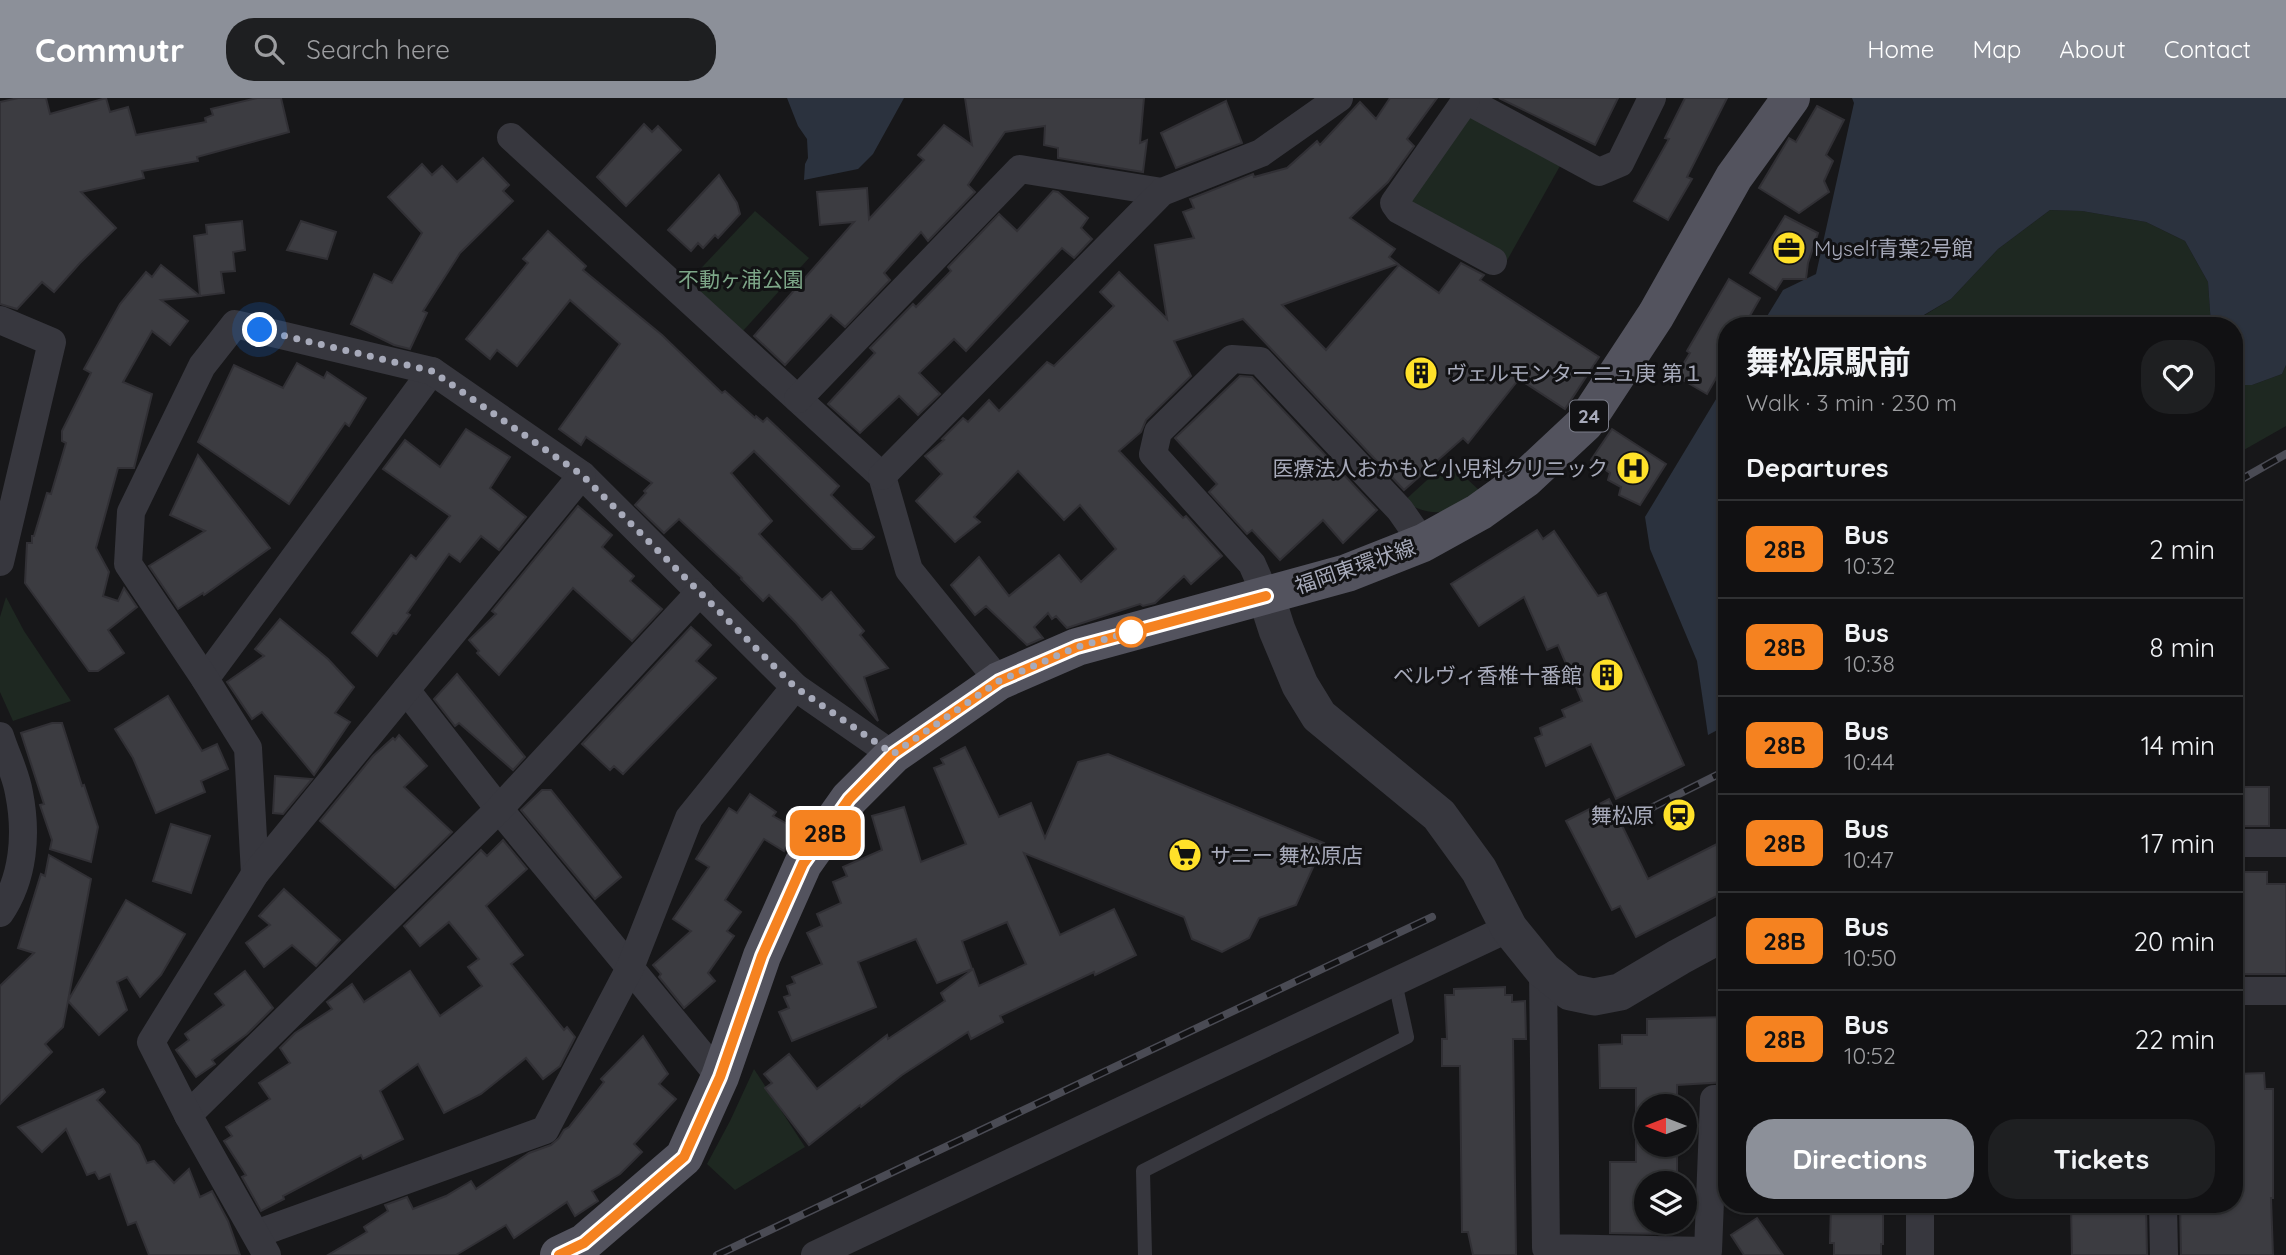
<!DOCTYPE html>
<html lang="en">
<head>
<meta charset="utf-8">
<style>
  :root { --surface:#111113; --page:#1e1f21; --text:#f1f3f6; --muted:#9c9da0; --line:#303133; --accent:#8c9099 }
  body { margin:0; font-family:Quicksand,"Noto Sans JP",sans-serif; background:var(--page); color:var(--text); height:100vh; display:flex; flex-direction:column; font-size:26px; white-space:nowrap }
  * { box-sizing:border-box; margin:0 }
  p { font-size:23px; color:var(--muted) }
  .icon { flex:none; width:38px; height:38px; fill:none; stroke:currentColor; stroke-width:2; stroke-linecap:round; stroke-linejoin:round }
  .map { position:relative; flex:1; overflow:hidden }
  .drawer { position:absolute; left:1718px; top:219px; width:525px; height:896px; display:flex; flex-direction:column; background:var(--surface); border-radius:28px; box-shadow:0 2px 5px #0004,0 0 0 2px var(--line) }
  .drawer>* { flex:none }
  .badge { padding:0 14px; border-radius:10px; font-size:24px; line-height:46px }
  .needle { width:46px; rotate:270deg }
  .buttons { position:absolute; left:1634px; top:996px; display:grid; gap:14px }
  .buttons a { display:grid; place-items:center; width:63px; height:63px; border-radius:50%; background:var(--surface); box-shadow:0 2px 5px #0004,0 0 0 2px var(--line); font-size:35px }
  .you { position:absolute; width:35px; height:35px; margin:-18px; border:5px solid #fff; border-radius:50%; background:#1a73e8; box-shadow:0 0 0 10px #1a73e833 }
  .map>.badge { position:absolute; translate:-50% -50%; box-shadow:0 0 0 4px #fff }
  h2 { padding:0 28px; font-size:26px; line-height:63px }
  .round { display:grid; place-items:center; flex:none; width:74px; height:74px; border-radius:28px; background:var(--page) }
  .head { display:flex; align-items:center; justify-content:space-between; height:119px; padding:0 28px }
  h1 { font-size:33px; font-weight:700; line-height:52px }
  .button { display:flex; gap:14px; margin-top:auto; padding:14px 28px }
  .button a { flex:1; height:80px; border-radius:28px; background:var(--accent); color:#fff; font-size:28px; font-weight:700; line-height:80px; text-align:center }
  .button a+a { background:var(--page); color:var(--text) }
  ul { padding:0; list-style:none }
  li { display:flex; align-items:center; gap:21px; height:98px; padding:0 28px; border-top:2px solid var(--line) }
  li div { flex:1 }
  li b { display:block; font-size:26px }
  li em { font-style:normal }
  li .badge { min-width:77px; font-weight:700; text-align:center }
  header { display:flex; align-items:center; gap:42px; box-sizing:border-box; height:98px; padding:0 35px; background:var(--accent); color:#fff }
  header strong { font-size:33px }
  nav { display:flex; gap:38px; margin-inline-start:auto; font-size:24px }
  .search { width:490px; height:63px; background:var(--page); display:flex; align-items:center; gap:18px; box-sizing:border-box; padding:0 24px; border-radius:28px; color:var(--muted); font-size:26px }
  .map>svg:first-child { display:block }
</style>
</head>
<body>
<header>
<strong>Commutr</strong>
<div class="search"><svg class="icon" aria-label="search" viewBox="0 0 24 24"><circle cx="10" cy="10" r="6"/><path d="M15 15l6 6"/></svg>Search here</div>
<nav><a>Home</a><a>Map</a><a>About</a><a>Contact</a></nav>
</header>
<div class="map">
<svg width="2286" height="1157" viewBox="0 0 2286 1157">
  <rect width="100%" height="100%" fill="#171719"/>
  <g fill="#1e2821">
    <polygon points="1468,17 1560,68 1505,166 1401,104"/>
    <polygon points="2050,112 2082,113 2146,124 2185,143 2208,184 2211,227 1907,228 1951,201 1998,151"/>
    <polygon points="755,113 809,160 742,234 688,184"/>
    <polygon points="2286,267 2286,328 2235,357 2235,287 2252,287 2282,276"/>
    <path d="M1448,363L1482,395C1447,413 1442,423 1403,404Z"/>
    <polygon points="6,499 24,533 71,603 13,623 0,594 0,519"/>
    <polygon points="754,971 805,1049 735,1092 707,1066 730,1023"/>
  </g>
  <g fill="#2b323e">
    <polygon points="787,0 904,0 873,56 858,71 804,82 805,66 808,60 807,41 798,28"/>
    <polygon points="1852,0 2286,0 2286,267 2282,276 2252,287 2235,287 2235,228 2211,227 2208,184 2185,143 2146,124 2082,113 2050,112 1998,151 1951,201 1907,227 1761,228 1783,192 1816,176 1854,5"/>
    <polygon points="1727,283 1727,627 1708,637 1697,563 1650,451 1645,419"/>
  </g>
  <g fill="#3c3c41" stroke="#313035" stroke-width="2">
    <polygon points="18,0 46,0 50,16 106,0 110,14 128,9 136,37 206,24 205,20 213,17 211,11 257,0 281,0 289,34 197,59 198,63 142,73 144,80 81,94 116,130 80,165 54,194 42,184 17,211 0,206 0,4"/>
    <polygon points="965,0 1144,0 1140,45 1147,42 1143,74 1058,60 1058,50 1044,47 1045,28 1005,34 968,87 975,94 928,143 921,134 884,175 890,182 845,229 831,217 785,267 754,238 854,124 820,127 817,94 867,90 869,121 924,62 918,57 944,27 972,47"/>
    <polygon points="1390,0 1437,0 1407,41 1414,48 1388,84 1350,120 1395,151 1389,159 1398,166 1282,207 1326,252 1399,167 1439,195 1461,165 1484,177 1480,182 1599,259 1565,311 1519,281 1468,345 1463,340 1404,392 1243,221 1174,243 1191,278 1146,322 1141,334 1119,353 1183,420 1186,418 1222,458 1191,486 1184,478 1155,505 1143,508 1140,506 1067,530 1056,518 1052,521 1048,515 1034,529 1043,540 1027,547 986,508 975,517 951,487 979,459 1009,498 1059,457 1081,484 1116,451 1080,407 1064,422 1018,373 974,419 980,424 955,444 916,403 942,376 925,358 944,342 942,341 963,320 968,324 989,302 999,313 1047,264 1054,268 1114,208 1100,194 1119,174 1167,221 1155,147 1194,140 1183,114 1194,110 1190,101 1253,76 1254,79 1287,70 1317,43 1320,47 1360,4 1376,21"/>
    <polygon points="1499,0 1618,0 1595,47"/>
    <polygon points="1685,0 1727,0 1687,79 1692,81 1668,122 1634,103 1669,41 1665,40"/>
    <polygon points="1226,3 1242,45 1176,70 1161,35"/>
    <polygon points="1817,8 1844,22 1826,57 1833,63 1824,83 1829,94 1799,115 1759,90 1789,40 1796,44"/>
    <polygon points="644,26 652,34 658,28 681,52 626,108 597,79"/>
    <polygon points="483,60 509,87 503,93 513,103 460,155 423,213 427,215 410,251 394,247 351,226 374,176 392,185 422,135 388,99 422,66 432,77 442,68 457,84"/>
    <polygon points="719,77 737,105 740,116 718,140 715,137 703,150 698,145 691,153 668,132"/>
    <polygon points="1053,93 1058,94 1088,120 1081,130 1092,141 1074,160 1062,150 966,253 954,241 919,275 940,296 918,317 899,298 860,335 828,306 875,255 870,250 913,206 916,209 951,173 948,169 999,116 1017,133"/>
    <polygon points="1785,118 1818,135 1808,165 1806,181 1783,181 1776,192 1750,175"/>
    <polygon points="242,123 245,152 233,154 235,173 221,174 224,195 200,198 194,138 207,136 206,127"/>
    <polygon points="301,123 336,134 327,161 287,152"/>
    <polygon points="548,133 586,168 583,172 662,237 722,295 725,293 755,320 756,318 763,324 767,320 839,388 831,397 874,439 862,451 852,451 754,353 731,375 772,423 759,436 822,502 831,494 864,533 860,537 888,570 864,579 878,623 796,525 769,497 763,503 741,481 742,480 679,421 664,435 635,407 646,395 644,393 652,385 586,339 581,347 559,331 620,246 570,202 517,268 497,252 490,261 466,241 528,165 523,161"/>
    <polygon points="161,167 200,198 161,202 188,223 170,247 152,233 123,284 152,296 134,370 118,370 96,450 109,474 103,498 118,503 124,490 137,509 108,532 124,555 98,573 89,573 25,485 27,445 32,445 32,438 34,438 47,395 51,396 66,345 62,343 62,333 91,275 84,271 120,206 146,174 152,179"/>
    <polygon points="1729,181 1760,200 1744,228 1727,228 1727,261 1707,296 1676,278 1690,255 1687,253"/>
    <polygon points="297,265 324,280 327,274 366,300 349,328 345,325 289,406 198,344 234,267 283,290"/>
    <polygon points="1240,278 1252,279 1377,412 1343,445 1323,422 1280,462 1252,432 1247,436 1209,394 1217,386 1175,340"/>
    <polygon points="466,331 510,359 490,390 526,419 499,452 481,438 460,464 449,456 407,515 410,517 396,536 393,535 377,558 352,535 411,457 416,461 450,418 383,371 405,342 440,369"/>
    <polygon points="1612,331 1666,366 1640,407 1619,397 1621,389 1608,382 1610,375 1591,362"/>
    <polygon points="198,357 270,450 204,497 203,495 178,511 149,468 205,433 170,417"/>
    <polygon points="578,408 612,437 602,449 634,478 630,483 662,511 632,543 573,490 499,577 477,555 479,553 469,542 496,516 492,513"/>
    <polygon points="1537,432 1543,441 1554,433 1598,498 1606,495 1684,667 1616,701 1591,646 1546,668 1535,640 1542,637 1540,630 1565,619 1562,612 1582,603 1558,547 1547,552 1524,499 1479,528 1451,486"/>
    <polygon points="280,521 328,561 354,589 335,615 350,624 314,677 262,614 252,621 227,584 264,558 255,551"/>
    <polygon points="691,529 711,547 696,563 716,580 623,676 614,668 610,672 582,646"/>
    <polygon points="457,576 525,659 513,672 459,625 455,628 434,601"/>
    <polygon points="168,598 202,653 217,646 228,671 201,683 205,694 156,715 133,660 115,631"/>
    <polygon points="52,625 62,625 82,688 84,687 98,729 91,764 50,751 52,742 40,707 44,706 21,635"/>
    <polygon points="399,637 427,668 404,689 452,734 395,790 320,723 373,658 393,640 395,642"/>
    <polygon points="965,649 999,719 1031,705 1045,740 1078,664 1108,656 1324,745 1296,807 1259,820 1249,840 1222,854 1192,841 1184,819 1024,755 1060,837 1114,811 1136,857 1095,877 1094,874 1000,918 1003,924 971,941 968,934 902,977 861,1009 860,1007 809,1047 765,990 772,985 764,976 789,956 817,991 887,937 888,941 945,903 941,895 973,871 979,888 1026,866 1007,824 962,843 972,871 937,885 916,841 858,864 876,909 792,943 779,914 789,910 784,899 790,897 787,888 795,885 792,879 822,866 807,835 822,828 817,816 841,805 833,784 847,778 843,769 882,752 872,718 904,709 921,764 966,746 934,670 944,666 941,661"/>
    <polygon points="275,678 312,681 283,716 273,715"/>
    <rect x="2238" y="689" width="31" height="39"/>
    <polygon points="542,692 551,692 621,779 595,801 521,712"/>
    <polygon points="750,696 776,714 773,718 796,731 784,753 764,741 725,802 741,814 727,833 734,838 708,875 715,883 684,910 659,879 661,876 653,867 691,833 673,821 709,769 696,761 729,710 737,715"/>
    <polygon points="1609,701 1648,781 1727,741 1727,793 1636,839 1620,808 1612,812 1566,723"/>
    <polygon points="171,726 210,738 191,795 153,783"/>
    <polygon points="503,742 527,771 486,808 523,857 511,866 564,932 567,929 575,939 560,968 543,981 526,960 481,996 444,1015 418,966 380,993 403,1041 363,1061 361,1057 283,1098 284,1101 261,1113 242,1079 246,1077 224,1043 232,1038 226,1029 270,1001 259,985 290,965 280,950 295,935 332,911 327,904 352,886 364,904 410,873 440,918 482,888 468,869 479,861 449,824 420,848 404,828 481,752 487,758"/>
    <polygon points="49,757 91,781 68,903 126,802 185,836 161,877 140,899 127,879 117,884 127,912 99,937 68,903 63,929 45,946 52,954 0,1006 0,888 34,855 18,850 41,776 45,778"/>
    <polygon points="2235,774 2267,774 2267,786 2286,786 2286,876 2235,876"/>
    <polygon points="284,791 340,842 316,868 292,847 264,869 246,845 270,827 259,818"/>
    <polygon points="245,873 273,910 247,936 212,962 215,966 196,979 176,952 189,942 185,936 224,907 215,896"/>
    <polygon points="1505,889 1505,897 1512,897 1512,904 1525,903 1526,941 1513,941 1516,1157 1473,1157 1468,1134 1462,1134 1460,968 1442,968 1442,941 1447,941 1445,897 1454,897 1454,891"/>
    <polygon points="1727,919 1727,984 1677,987 1677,1008 1647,1008 1647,1046 1677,1046 1677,1085 1647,1085 1647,1124 1668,1124 1668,1136 1610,1135 1610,1064 1636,1064 1636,990 1600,990 1599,947 1622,946 1622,937 1647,937 1647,921"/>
    <polygon points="643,938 668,976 659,986 676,1001 634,1046 642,1054 620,1076 592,1093 598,1103 575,1118 567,1104 514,1140 506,1127 456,1157 328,1157 367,1134 364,1129 388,1113 385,1107 407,1099 413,1111 446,1098 471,1083 476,1091 529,1055 551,1047 559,1040 564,1032 569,1029 604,984 601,981"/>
    <polygon points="2264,975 2265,991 2273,991 2273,1100 2271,1100 2273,1157 2181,1157 2180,1106 2235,1106 2235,1101 2237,1101 2235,976"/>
    <polygon points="103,991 105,994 97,1002 139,1047 147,1065 154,1063 174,1085 189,1071 200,1099 212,1093 228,1123 240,1157 149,1157 136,1124 128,1127 110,1076 99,1081 95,1074 87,1077 66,1031 42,1054 18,1029"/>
    <polygon points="1831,1106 1874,1106 1874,1109 1883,1109 1883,1146 1881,1146 1881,1157 1834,1157 1834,1145 1830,1145"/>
    <polygon points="2120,1106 2146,1106 2147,1157 2072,1157 2071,1109"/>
    <polygon points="1757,1120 1783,1157 1744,1157 1731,1137"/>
  </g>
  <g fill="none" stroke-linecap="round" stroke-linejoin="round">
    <polyline stroke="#37373e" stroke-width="14" points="1145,1157 1143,1073 1407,939 1395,884"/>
    <g stroke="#37373e" stroke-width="28">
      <polyline points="1467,0 1466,2 1599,74 1620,65 1652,0"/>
      <polyline points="1466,2 1394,105 1399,112 1493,163"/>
      <polyline points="511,39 882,378 909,472 999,583"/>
      <polyline points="0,222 52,244 0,464"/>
      <polyline points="798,301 1020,71 1162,94"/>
      <polyline points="882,378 1162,94 1261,55 1339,0"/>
      <polyline points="1266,498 1252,466 1153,356 1158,334 1232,261 1260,263 1400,412 1423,445"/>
      <polyline points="205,581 432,273"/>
      <polyline points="406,592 499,711 720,979"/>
      <path d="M0,638C6,657 16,676 19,695C27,735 24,780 0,815"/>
      <polyline points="2235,745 2286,745"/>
      <polyline points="255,776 248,650 205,581 128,466 131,414 202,268 235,226 432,273 582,377 795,589 893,657"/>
      <polyline points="1543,872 1546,1150 1708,1153 1714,1001 1727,1001"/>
      <polyline points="2235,893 2286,893"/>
      <polyline points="188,1017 499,711 700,494"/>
      <polyline points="2163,1106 2164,1157"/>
      <polyline points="256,1136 545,1032 630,870 689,720 795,589"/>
      <polyline points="267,1157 188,1017 151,944 255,776 582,377"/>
      <polyline points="815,1157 1509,830"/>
      <polyline points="1920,1157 1920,1106"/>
    </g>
    <polyline stroke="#37373e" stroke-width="37" points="1266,498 1277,532 1300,587 1319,618 1439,717 1479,772 1509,830 1543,872 1570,894 1594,899 1620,894 1679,859 1727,833"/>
    <polyline stroke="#53535e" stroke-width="38" points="559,1157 584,1145 684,1059 720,979 762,858 803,766 849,701 893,657 999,583 1077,549 1347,475 1423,445 1479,414 1525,381 1585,325 1656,217 1734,79 1791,0"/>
    <defs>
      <g id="rail">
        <polyline points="2235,385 2286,356"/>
        <polyline points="1627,722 1727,672"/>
        <polyline points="717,1157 1432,819"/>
      </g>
    </defs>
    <use href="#rail" stroke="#4a4b54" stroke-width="8"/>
    <use href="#rail" stroke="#121214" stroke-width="5" stroke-dasharray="16" stroke-linecap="butt"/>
  </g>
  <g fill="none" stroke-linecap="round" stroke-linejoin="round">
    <defs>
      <polyline id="line" points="559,1157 584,1145 684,1059 720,979 762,858 803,766 849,701 893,656 999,583 1077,549 1266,498"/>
    </defs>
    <use href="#line" stroke="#fff" stroke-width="16"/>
    <use href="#line" stroke="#f58220" stroke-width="10"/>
    <polyline stroke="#a7aaba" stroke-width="7" stroke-dasharray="0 12.6" points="260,232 432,273 582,377 795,589 893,656 999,583 1077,549 1131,534"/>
  </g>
  <defs>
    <symbol id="office-disc" viewBox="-11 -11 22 22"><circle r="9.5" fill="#ffe129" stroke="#121214"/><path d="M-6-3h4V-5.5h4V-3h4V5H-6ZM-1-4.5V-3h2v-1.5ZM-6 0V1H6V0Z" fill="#111"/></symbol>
    <symbol id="building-disc" viewBox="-11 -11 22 22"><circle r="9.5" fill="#ffe129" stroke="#121214"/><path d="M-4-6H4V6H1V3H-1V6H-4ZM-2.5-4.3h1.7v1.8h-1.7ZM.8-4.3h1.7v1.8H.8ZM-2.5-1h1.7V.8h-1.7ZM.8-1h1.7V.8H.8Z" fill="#111"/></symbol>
    <symbol id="hospital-disc" viewBox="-11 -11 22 22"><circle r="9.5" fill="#ffe129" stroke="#121214"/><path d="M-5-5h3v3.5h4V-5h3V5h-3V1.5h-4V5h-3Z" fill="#111"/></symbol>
    <symbol id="station-disc" viewBox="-11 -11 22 22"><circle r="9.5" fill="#ffe129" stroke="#121214"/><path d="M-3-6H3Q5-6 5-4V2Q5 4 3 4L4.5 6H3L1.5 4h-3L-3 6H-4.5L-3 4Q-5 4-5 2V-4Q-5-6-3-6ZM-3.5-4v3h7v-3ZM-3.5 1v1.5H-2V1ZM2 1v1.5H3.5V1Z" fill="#111"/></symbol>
    <symbol id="supermarket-disc" viewBox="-11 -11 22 22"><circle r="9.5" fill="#ffe129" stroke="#121214"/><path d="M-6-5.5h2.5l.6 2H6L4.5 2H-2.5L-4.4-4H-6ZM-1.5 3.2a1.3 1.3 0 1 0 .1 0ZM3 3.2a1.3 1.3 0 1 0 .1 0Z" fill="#111"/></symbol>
  </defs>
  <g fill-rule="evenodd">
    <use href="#office-disc" x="1770" y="131" width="38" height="38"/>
    <use href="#building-disc" x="1402" y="256" width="38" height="38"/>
    <use href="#hospital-disc" x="1614" y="351" width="38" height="38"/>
    <use href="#building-disc" x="1588" y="558" width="38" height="38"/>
    <use href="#station-disc" x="1660" y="698" width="38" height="38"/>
    <use href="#supermarket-disc" x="1166" y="738" width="38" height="38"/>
  </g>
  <circle fill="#fff" stroke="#f58220" stroke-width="3.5" cx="1131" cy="534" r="14"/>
  <g text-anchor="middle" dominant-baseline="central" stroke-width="6" stroke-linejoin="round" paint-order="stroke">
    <rect fill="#121214" stroke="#7a7c88" stroke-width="2" x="1570" y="302.5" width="38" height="31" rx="5"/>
    <g font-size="19" font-weight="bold" fill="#a7aaba">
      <text x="1589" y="318">24</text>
    </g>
    <g font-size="21" fill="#a7aaba" stroke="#121214" text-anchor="start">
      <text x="1814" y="150">Myself青葉2号館</text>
      <text x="1446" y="275">ヴェルモンターニュ庚 第１</text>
      <text x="1608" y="370" text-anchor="end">医療法人おかもと小児科クリニック</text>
      <text x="1582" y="577" text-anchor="end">ベルヴィ香椎十番館</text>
      <text x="1654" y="717" text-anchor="end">舞松原</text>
      <text x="1210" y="757">サニー 舞松原店</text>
    </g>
    <g font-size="21" fill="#7da788" stroke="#121214">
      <text x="741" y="181">不動ヶ浦公園</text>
    </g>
    <g font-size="21" fill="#a7aaba" stroke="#121214">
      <text transform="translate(1355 468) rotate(-19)">福岡東環状線</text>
    </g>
  </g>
</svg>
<div class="buttons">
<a><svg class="needle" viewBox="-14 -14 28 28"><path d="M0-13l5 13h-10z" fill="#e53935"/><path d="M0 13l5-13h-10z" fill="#9c9da0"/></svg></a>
<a><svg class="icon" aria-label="layers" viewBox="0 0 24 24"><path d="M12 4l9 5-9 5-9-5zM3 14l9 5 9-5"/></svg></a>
</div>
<div class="you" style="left:260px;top:232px"></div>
<b class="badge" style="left:825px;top:735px;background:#f58220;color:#111">28B</b>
<section class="drawer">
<div class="head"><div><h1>舞松原駅前</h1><p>Walk · 3 min · 230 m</p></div><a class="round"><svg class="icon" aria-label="heart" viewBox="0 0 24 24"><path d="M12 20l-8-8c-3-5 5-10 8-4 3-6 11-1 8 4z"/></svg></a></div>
<h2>Departures</h2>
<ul>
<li><span class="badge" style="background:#f58220;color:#111">28B</span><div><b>Bus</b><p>10:32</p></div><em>2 min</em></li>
<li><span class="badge" style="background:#f58220;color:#111">28B</span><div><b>Bus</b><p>10:38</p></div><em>8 min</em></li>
<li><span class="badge" style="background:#f58220;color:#111">28B</span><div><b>Bus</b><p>10:44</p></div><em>14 min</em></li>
<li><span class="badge" style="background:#f58220;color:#111">28B</span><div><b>Bus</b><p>10:47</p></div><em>17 min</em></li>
<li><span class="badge" style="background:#f58220;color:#111">28B</span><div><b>Bus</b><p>10:50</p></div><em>20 min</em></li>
<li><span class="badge" style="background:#f58220;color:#111">28B</span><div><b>Bus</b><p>10:52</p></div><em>22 min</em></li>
</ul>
<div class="button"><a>Directions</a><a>Tickets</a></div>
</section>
</div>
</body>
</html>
